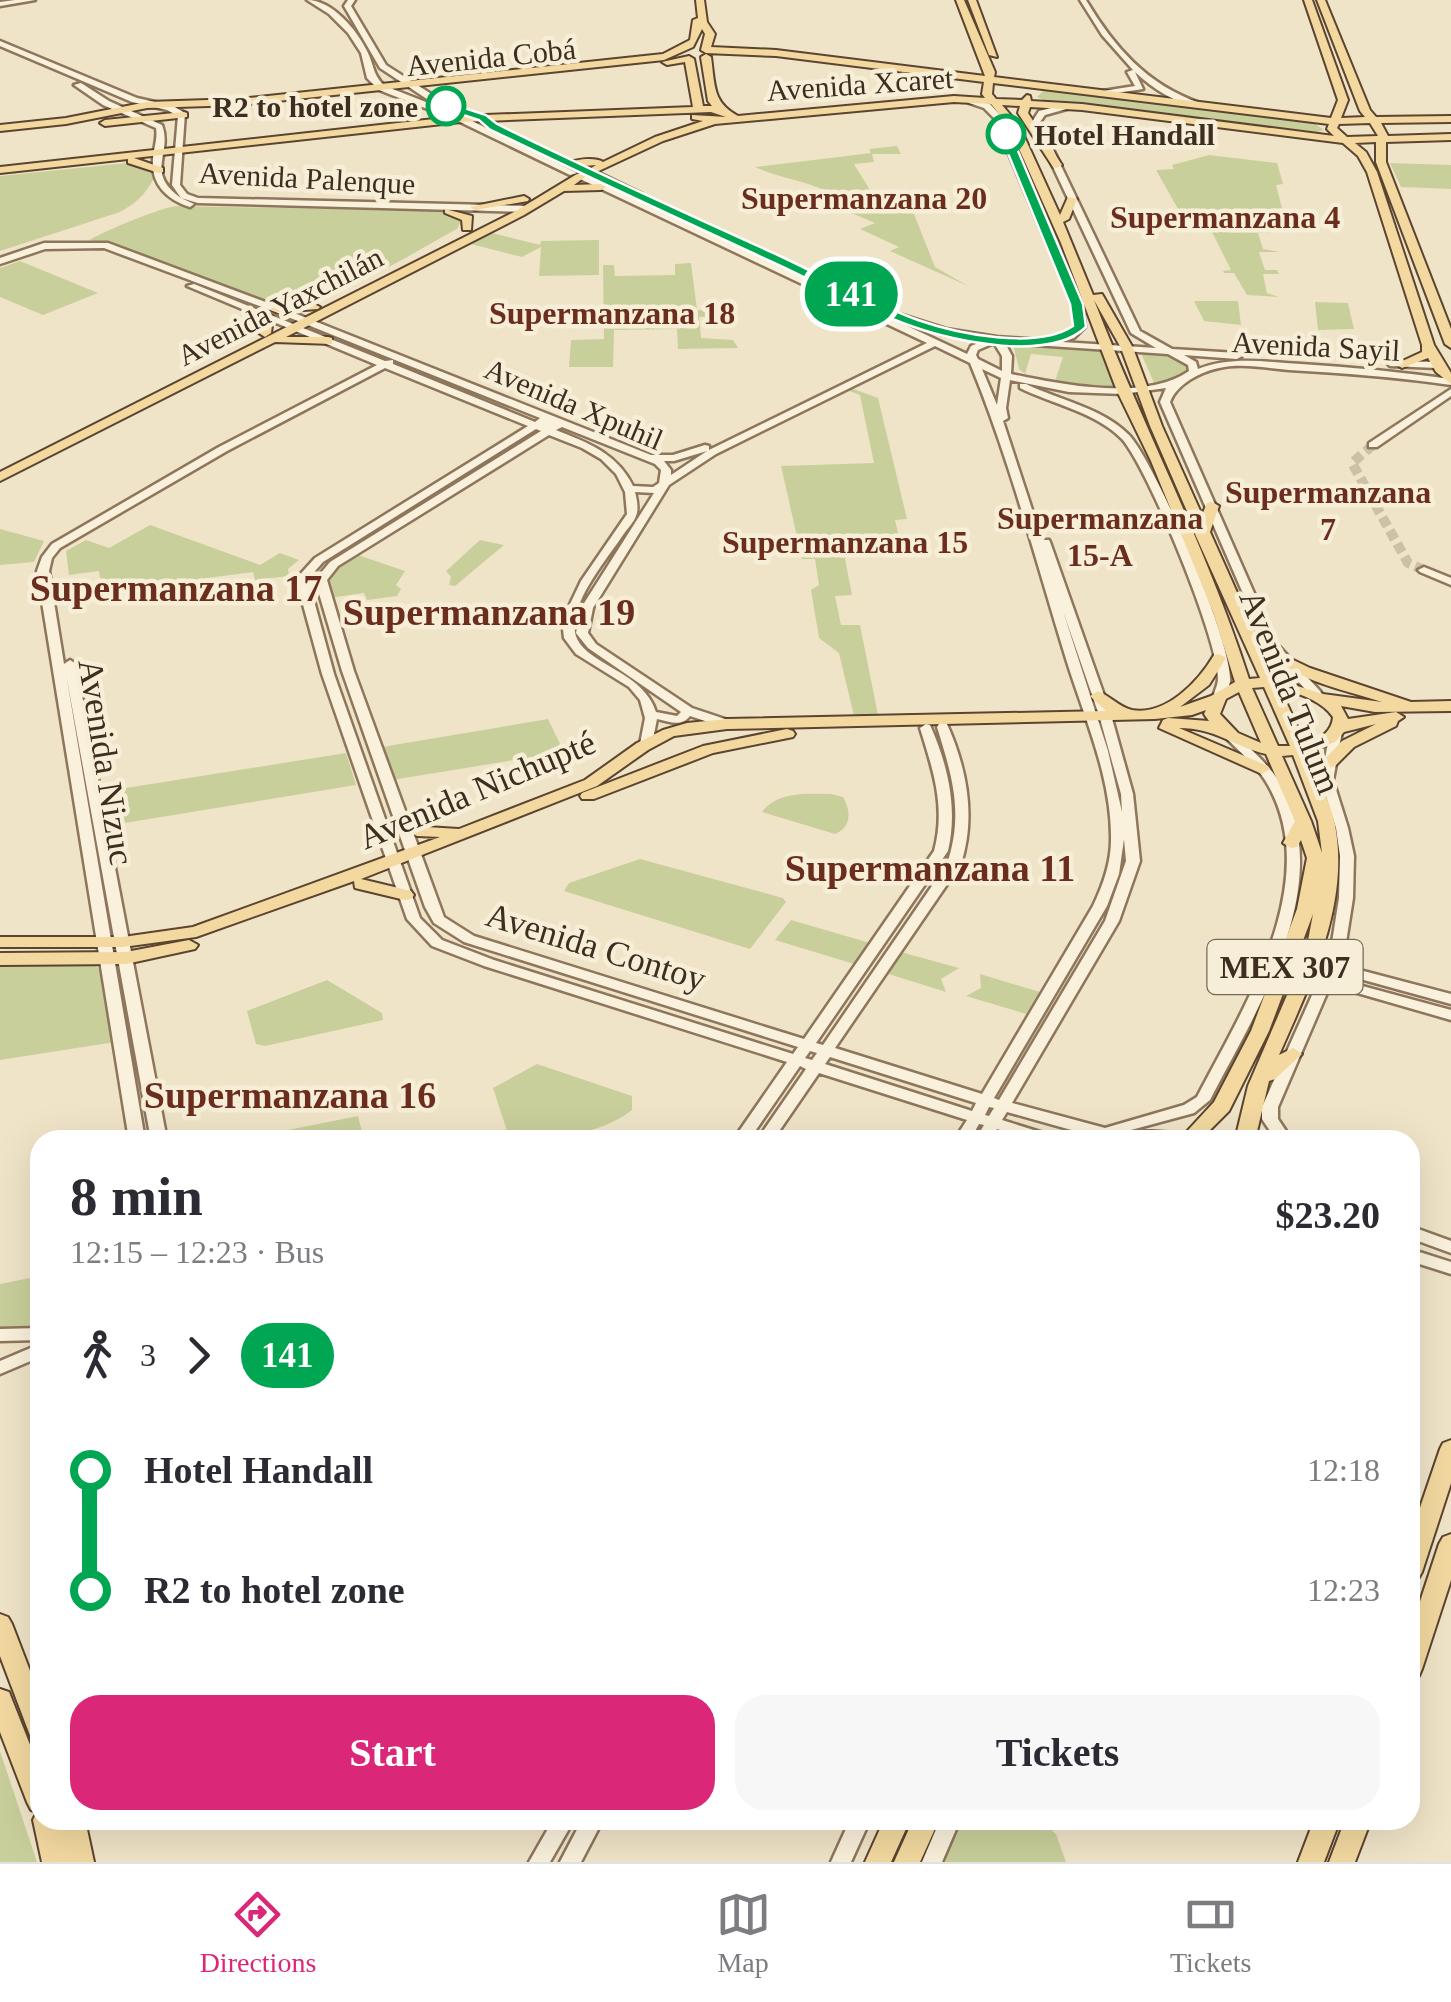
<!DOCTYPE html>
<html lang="en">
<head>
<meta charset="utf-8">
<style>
  :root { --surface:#fff; --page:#f7f7f7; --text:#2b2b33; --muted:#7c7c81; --line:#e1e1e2; --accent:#db2777 }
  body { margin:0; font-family:"Times New Roman",serif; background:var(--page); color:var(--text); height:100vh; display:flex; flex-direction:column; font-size:38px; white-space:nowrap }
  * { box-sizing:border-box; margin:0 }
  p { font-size:32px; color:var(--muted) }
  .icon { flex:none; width:55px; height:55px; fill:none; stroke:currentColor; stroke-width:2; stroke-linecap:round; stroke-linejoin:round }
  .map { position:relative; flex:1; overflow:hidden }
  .sheet { position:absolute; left:30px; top:1130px; width:1390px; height:700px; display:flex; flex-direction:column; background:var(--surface); border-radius:30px; box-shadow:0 10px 40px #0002 }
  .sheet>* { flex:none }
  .badge { padding:0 20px; border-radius:32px; font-size:35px; line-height:65px }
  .map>.badge { position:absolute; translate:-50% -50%; box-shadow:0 0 0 5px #fff }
  .legs { display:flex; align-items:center; gap:15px; height:110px; padding:0 40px; font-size:32px }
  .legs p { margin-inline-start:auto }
  .head { display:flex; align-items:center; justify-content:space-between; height:170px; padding:0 40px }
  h1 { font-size:55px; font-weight:700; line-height:75px }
  .action { display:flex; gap:20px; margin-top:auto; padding:20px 40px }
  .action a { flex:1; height:115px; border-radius:30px; background:var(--accent); color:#fff; font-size:40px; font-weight:700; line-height:115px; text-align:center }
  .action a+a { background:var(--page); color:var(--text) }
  ul { padding:0 40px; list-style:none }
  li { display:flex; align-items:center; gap:35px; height:120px; font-size:38px }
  li i { display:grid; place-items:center; width:15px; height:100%; margin:0 12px; background:currentColor }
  li i::after { content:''; width:25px; height:25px; margin:-12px; border:8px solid; border-radius:50%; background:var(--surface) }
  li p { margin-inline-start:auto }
  li:first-child i { background:linear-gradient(#0000 50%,currentColor 0) }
  li:last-child i { background:linear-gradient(currentColor 50%,#0000 0) }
  .menu { display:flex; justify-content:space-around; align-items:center; height:140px; border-top:2px solid var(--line); background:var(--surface); font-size:28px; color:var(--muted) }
  .menu a { display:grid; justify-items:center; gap:5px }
  .menu .on { color:var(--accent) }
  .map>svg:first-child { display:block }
</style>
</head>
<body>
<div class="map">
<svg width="1451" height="1862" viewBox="0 0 1451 1862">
  <rect width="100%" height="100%" fill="#f0e4c8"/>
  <g fill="#c9cf9b">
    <polygon points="1058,90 1311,121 1324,130 1307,135 1051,103 1037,97 1043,91"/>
    <path d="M897,146L901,154H872L874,162L854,164L876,200L908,199L935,267L968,286L890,251L899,247L860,229L875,223L814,197L827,191C802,180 780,178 755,167L871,153L869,149Z"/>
    <polygon points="1209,155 1277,163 1283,184 1276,185 1282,208 1248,211 1254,229 1273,232 1258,233 1263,249 1280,252 1259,252 1265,270 1277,270 1279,274 1263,274 1267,293 1279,297 1247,295 1234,273 1224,273 1223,271 1231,270 1211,230 1201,227 1209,226 1201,209 1178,209 1156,170 1174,169 1172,165"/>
    <path d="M146,161L158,169C149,190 141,200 120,212L0,251V176Z"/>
    <polygon points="1390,163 1451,165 1451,189 1401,187"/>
    <path d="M176,206L443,211L462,219L457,229C408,255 324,311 271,306L125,249L90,240C101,232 163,207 176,206Z"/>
    <polygon points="488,232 540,245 541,241 599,240 599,275 539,276 541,247 522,257 471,244"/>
    <polygon points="20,261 98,293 43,315 0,297 0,268"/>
    <polygon points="691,263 697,310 719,310 721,316 699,317 701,338 733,340 738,348 678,349 677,329 614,330 613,367 569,367 571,340 604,339 603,265 614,265 615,276 675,275 675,264"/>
    <polygon points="1194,301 1238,301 1241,325 1204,321"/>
    <polygon points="1315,302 1348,303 1354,329 1318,330"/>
    <polygon points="1013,344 1103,350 1117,387 1055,381 1063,357 1031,354 1025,374 1019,369"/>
    <polygon points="1141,353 1176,356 1191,366 1189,371 1155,385"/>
    <polygon points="848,387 878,398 907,519 895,520 901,546 843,548 852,595 835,596 841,625 860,625 878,715 854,716 839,653 819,638 811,590 819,585 815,559 802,559 781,466 874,463 860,395 844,389"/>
    <polygon points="150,525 260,565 280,553 299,560 288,569 289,576 255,580 253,572 102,592 99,571 69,575 66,551 86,540 109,548"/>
    <polygon points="0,529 44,541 34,562 0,565"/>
    <polygon points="480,540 504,545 455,586 449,585 451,577 446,571"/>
    <polygon points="355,554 405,571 396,585 401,589 397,596 367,600 364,593 329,598 325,583 328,572"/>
    <polygon points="548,719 564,752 392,780 382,747"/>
    <polygon points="346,753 356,785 106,826 101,792"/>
    <path d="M831,794L843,797C851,811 852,827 835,834L762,812C778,791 807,794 831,794Z"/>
    <polygon points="640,859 783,898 786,902 750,949 564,891 569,883"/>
    <polygon points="791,920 870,943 854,964 775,940"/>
    <polygon points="897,951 959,968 941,979 946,992 882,972"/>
    <polygon points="61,961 95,964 102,974 115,1042 0,1060 0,963"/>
    <polygon points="980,974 1040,992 1026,1014 966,996 981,988"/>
    <polygon points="327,980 382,1013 383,1020 265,1046 256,1044 247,1011"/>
    <path d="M537,1064L632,1096V1110C600,1135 550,1140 510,1140L493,1088Z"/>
    <polygon points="358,1116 364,1140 280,1140 278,1132"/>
    <polygon points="40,1276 40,1328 21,1332 0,1329 0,1284"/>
    <polygon points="0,1751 37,1862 0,1862"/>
    <polygon points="951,1820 1039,1820 1056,1834 1066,1862 933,1862"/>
  </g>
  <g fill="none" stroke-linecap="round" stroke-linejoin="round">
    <polyline stroke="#ccc0a6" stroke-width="10" stroke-dasharray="10 5" stroke-linecap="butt" points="1373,445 1352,463 1408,563 1424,570"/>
    <defs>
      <g id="minor">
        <polygon points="15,0 35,0 0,6 0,2"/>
        <path d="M307,0C332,0 357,30 367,51C374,65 373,76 385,86L464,117L577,173L570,175L458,121L379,90L367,78L361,53L348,33L329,14Z"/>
        <polygon points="348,0 355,0 351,6 386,65 436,97 436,101 430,101 380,68 344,6"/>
        <path d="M1080,0H1086C1114,47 1147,85 1200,103V107C1175,103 1153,89 1135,72L1143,89L1103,95V91L1135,86L1127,72L1133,70L1102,35Z"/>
        <path d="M0,41L137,98L173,106L185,113L180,185L187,194L198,198L527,206L531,209L527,212L198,203L181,198L194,204L190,207C168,200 151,185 153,160C153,149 158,140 156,128L103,105L74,85L81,83L109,101L162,125C173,154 144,172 181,198L172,185L178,116L167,110L132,102L0,46Z"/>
        <path d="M972,99L990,104L1002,117L1082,304L1085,327L1074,338L1062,342L1156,348L1131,333L1032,122L1039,111L1067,104L1071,106L1070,108L1045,115L1040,122L1140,331L1172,349L1237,353L1242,356L1237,359L1184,355L1196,362L1198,369C1231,356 1266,362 1301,364C1351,367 1401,372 1451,379V385C1397,377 1343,373 1289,370C1267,368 1241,363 1219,368C1200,372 1177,384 1170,402L1276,643L1320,691L1322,694L1316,698L1312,697L1265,644L1160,402L1166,388L1123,394L1069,392L1010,380L1006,408L1008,418L1003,421L1042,540H1049L1050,542L1111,715L1133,794L1140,861L1119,921L1012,1103L1105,1128L1184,1105L1197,1097C1242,1010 1324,883 1268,785C1258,767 1241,753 1227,739L1225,736L1227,733H1235C1251,750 1270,765 1281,785C1337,886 1256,1011 1210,1100L1194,1113L1131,1130L1190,1134L1195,1135L1197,1140L1100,1138L1007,1112L1002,1120L1053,1136L1056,1140H1031L997,1129L991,1140H975L984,1125L979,1124L970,1140H954L967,1120L819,1073L773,1140H757L806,1069L800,1066L749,1140H733L787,1062L484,966L432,946L407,919L322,674L296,579L315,558L528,426L385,368L227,451L60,548L52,558L49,571L64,664L70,660L76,664L167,1140H151L66,674L145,1140H129L37,571L42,557L52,544L219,447L377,365L187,286L194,284L385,361L393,360V364L535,422L540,418L273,311L104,248L45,249L0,264V258L44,243H108L279,307L651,455H673L705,445L709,446V450L927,343L578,178V174H584L967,354L971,346L983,341L941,334L897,318L902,315L946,329L997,337L1053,341L1054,338L1068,334L1075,326L1072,304L994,118L984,108L969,103L968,101ZM994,343L1002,356V371L978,359L976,355L978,350ZM1005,343L1168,354L1188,365L1189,371C1145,402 1060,384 1011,374L1012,356ZM935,346L970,363C1010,460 1036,562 1067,662C1085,719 1112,779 1111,840C1111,863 1103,885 1093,906L982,1094L835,1048L961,864C976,817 967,769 947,724H939L937,727C952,776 964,813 947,864L823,1045L816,1043L948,851C958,809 948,765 930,725L926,724L920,728C933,770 946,807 934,851L804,1039L474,936L444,917L354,671L327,580L338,566L549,435L582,448L601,459L616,474L625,492L627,514L581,581L562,621L564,638L576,654L629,687L640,700L645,718L640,744L642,747H650L652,744L657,719C671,722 681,727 690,716L723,727H731L733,724L731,721L692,708L596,644L588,633L593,608L669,485L716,454ZM982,369L1001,378L997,405ZM562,427L655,464L661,470L659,483L653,487L633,486C617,453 588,443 556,430ZM536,429L541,431L330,562L315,580L342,671L425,907L434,923L464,942L798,1047L793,1054L494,960L442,940L420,918L334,674L308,579L323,562ZM707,451L671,475V470L664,461H674ZM635,492L654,493L581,608L576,633L588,648L681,712L677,716L656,712C643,669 580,664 575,632C570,602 607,559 623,535C627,529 634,522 636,516C639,509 637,500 635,492ZM1063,611L1099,715L1121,794L1122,812L1108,751ZM1124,839L1126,861L1105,921L999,1100L994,1098L1107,906L1119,874ZM810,1051L817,1053L812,1060L805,1058ZM830,1057L976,1103L972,1111L825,1064ZM989,1107L994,1108L989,1116L985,1115Z"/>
        <polygon points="587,170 593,170 642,194 635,196 587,174"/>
        <polygon points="1393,361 1437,362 1442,365 1437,368 1390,366 1388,364"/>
        <path d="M1020,384H1026C1059,400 1103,408 1129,435C1156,464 1234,645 1230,682C1229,687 1226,692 1224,697H1216L1214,694C1215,690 1218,684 1218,679C1219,641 1148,468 1122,439C1096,412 1052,404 1020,388Z"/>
        <polygon points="1451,389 1451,396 1377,447 1369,447 1369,443"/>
        <polygon points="1424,567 1451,578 1451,585 1420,572 1418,570"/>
        <polygon points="1336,728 1342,732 1333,780 1348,828 1354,856 1353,898 1344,955 1352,968 1451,994 1451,1004 1342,974 1338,968 1332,984 1341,982 1355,984 1451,1010 1451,1020 1354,992 1341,990 1327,993 1278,1107 1278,1119 1292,1140 1276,1140 1262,1119 1262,1107 1330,955 1339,898 1340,856 1336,828 1321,780 1330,732"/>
        <polygon points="1410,1226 1451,1241 1451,1253 1410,1238"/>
        <polygon points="1410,1249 1451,1262 1451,1274 1410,1261"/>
        <polygon points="40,1328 40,1340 0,1341 0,1329"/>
        <polygon points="40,1344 40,1357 0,1374 0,1361"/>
        <polygon points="553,1820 574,1820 550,1862 529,1862"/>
        <polygon points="582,1820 603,1820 581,1862 560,1862"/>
        <polygon points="850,1820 870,1820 851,1862 831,1862"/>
        <polygon points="940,1820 960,1820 942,1862 922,1862"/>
      </g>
      <g id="major">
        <path d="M696,0H704L707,22L715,34L711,47L776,50L985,76L956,0H964L995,72L994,77L1331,118L1338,100L1304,0H1312L1348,100L1341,118L1365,117L1360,111L1317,0H1325L1370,110L1376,117L1451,116V122L1381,123L1388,136L1451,134V140L1386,142V162L1451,329V348L1445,344L1376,162V142L1355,143L1366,152L1377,172L1434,345L1451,373V384L1436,372L1428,358L1402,368L1396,364L1422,352V345L1367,172L1358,156L1343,143L1082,110L1030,107L1028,113L1062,165L1057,168L1053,167L1018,113L1020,106L1002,105L1019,125L1060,215L1068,197L1077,199L1069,219L1063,222L1093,295L1102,294L1133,348L1162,426L1202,515L1207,503L1212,502L1219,506L1210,532L1243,606L1246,595L1251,594L1258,598L1254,631L1275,679L1323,694L1382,702C1349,691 1304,683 1278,660L1285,656L1310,668L1411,702L1451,701V711L1375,712L1341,706L1348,719L1396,712L1404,717L1398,721L1396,726L1354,747L1335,766L1329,768L1321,763L1342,741L1376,724L1344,732L1335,742L1308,753C1317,776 1330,801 1335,825C1350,905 1310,984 1279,1055L1293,1048L1302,1054L1275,1079L1269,1081L1255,1140H1235L1248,1086L1306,951L1313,914L1269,1031L1229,1111L1200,1140H1179L1214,1102L1251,1031L1297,909L1307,858L1301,840L1297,847L1291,848L1283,843L1295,821L1266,754C1232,746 1216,728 1179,728L1268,766L1270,769L1262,774L1159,728L1163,720L1168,718L1209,721L1204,714L1206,710L1192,715L1155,719L727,729L674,736L648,750L597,786L361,879L411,891L414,895L411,899L405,900L355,888L354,881L196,937L123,947H0V937H123L193,927L440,837L417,836L394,824L392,821L394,818H406L426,827L459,829L585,780L637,743L663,730L687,723L727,719L1106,711L1090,696L1098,691C1110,696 1119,707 1132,710C1166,716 1199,681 1214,655L1219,654L1226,658L1209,685L1180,707L1211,696L1235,682L1213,612L1151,461L1117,391L1061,243L1009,126L991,104L954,102L715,124L663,141L590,175L585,172L596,165L572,167L567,164C575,159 595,157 603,162L655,137L703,121L692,119V115L726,117L711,112L461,122L134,158L163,168V172L159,173L128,163V159L0,173V167L461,116L693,107L685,62L667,65L662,62L689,56L694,59L703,106H712L708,101L701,57L706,54L711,57C715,85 712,102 738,116L954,96L985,98L982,94L984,82L776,56L706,53L701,50L705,34L702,29L693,47L664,60L239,105L147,108L66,124L0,131V125L66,118L147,102L239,99L663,54L690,40L693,20L698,18ZM993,83L1329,124L1327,129L1334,136L1082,104L1031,101L1030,96L1027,95L1022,100L996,99L992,94ZM1370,123L1378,136L1347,137L1337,128L1339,124ZM1094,300L1121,348L1150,426L1196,532L1195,534L1260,678L1249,679C1207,548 1143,427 1094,300ZM1264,687L1290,746H1278L1252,688ZM1280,688C1299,694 1321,700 1333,717C1332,732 1319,740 1305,744ZM1239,692L1261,743L1238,733L1220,714L1226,699ZM1293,755L1318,821L1322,853L1311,821L1282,756Z"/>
        <polygon points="968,0 976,0 997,57 989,55"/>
        <polygon points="184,112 187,113 187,117 105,126 100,123 105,120"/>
        <polygon points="577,174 586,176 574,185 601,184 606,187 601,190 564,191 524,215 286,337 328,337 332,338 332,344 275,342 0,481 0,472 516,211"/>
        <polygon points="524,196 529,199 528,201 475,210 470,207"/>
        <polygon points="445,209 472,216 471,230 463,230 462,220 445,213"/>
        <polygon points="314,304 320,307 318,309 276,312 270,309 276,306"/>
        <polygon points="267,313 273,317 271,333 265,337 259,333 261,317"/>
        <polygon points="787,729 793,731 795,734 793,737 713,753 594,799 582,799 580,796 582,793 703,746"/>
        <polygon points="189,940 198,945 195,949 126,964 0,965 0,953 126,952"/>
        <polygon points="1451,1440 1451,1483 1422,1572 1418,1579 1410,1582 1410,1537 1440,1449 1443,1443"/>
        <polygon points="1451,1534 1451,1580 1422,1669 1419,1676 1410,1679 1410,1632 1439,1544 1443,1537"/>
        <polygon points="0,1614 8,1617 12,1624 40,1697 40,1741 31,1738 0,1656"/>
        <polygon points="0,1689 9,1692 40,1770 40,1820 59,1820 63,1837 59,1820 85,1820 94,1862 42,1862 33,1820 37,1812 31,1810 27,1802 0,1732"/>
        <polygon points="884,1820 910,1820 891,1862 865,1862"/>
        <polygon points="913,1820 939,1820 920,1862 894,1862"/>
        <polygon points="1314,1820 1340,1820 1324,1862 1298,1862"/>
        <polygon points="1345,1820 1371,1820 1355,1862 1329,1862"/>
      </g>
    </defs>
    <use href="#minor" stroke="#8d765c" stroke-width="5"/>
    <use href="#major" stroke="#5b4430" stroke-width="4"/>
    <use href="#minor" fill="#faf1dc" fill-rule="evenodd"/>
    <use href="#major" fill="#f3d9a0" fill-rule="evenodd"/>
  </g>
  <path fill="#00a651" stroke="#fff" stroke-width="2.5" d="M446,102L486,115L497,124C590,170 685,213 780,256C825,277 871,303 918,320C958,334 1037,350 1073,326L1070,304L1000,134L1010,132L1083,304L1086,327C1050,362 955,342 911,326C863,309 818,283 772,262C677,218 583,175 489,129L479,120L442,108Z"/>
  <g fill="#fff" stroke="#00a651" stroke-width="5">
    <circle cx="446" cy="106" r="18"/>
    <circle cx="1006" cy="134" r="18"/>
  </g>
  <g text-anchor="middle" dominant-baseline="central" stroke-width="9" stroke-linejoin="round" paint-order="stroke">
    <g font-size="30" fill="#3d2e20" stroke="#f7eed8">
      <text transform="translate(491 57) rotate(-6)">Avenida Cobá</text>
      <text transform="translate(860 84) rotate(-4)">Avenida Xcaret</text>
      <text transform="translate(307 178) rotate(3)">Avenida Palenque</text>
      <text transform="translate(280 306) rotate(-27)">Avenida Yaxchilán</text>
      <text transform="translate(1316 346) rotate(3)">Avenida Sayil</text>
      <text transform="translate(574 404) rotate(23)">Avenida Xpuhil</text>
    </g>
    <g font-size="30" font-weight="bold" fill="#3d2e20" stroke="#f7eed8" text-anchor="end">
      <text x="418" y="106">R2 to hotel zone</text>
      <text x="1034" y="134" text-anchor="start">Hotel Handall</text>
    </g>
    <g font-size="32" font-weight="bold" fill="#6b2e1e" stroke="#f7eed8">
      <text x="864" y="198">Supermanzana 20</text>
      <text x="1225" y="217">Supermanzana 4</text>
      <text x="612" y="313">Supermanzana 18</text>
      <text x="1328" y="492">Supermanzana<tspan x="1328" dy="37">7</tspan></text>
      <text x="1100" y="518">Supermanzana<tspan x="1100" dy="37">15-A</tspan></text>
      <text x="845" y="542">Supermanzana 15</text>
    </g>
    <rect fill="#f7eed8" stroke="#756857" stroke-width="2.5" x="1207.5" y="940" width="155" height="54" rx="8"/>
    <g font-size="32" font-weight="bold" fill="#3d2e20">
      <text x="1285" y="967">MEX 307</text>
    </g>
    <g font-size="35" fill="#3d2e20" stroke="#f7eed8">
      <text transform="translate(1290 692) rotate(68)">Avenida Tulum</text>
      <text transform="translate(106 762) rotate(81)">Avenida Nizuc</text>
      <text transform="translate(477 790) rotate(-23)">Avenida Nichupté</text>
      <text transform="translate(596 947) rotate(17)">Avenida Contoy</text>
    </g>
    <g font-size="38" font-weight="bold" fill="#6b2e1e" stroke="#f7eed8">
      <text x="176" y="588">Supermanzana 17</text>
      <text x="489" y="612">Supermanzana 19</text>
      <text x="930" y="868">Supermanzana 11</text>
      <text x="290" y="1095">Supermanzana 16</text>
    </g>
  </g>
</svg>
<b class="badge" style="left:851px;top:294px;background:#00a651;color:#fff">141</b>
<section class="sheet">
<div class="head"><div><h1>8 min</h1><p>12:15 – 12:23 · Bus</p></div><b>$23.20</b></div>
<div class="legs"><svg class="icon" aria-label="walk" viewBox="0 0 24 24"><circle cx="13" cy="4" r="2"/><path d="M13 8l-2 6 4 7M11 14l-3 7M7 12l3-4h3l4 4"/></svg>3<svg class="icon" aria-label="forward" viewBox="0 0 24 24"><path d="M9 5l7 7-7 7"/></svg><b class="badge" style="background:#00a651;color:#fff">141</b></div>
<ul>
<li><i style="color:#00a651"></i><b>Hotel Handall</b><p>12:18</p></li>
<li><i style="color:#00a651"></i><b>R2 to hotel zone</b><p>12:23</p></li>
</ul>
<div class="action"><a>Start</a><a>Tickets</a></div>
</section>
</div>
<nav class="menu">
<a class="on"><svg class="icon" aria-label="directions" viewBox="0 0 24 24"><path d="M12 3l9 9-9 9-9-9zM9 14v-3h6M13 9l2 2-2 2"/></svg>Directions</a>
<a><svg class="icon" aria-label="map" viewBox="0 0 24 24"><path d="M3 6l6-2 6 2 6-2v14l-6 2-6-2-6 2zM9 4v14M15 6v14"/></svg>Map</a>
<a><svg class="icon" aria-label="tickets" viewBox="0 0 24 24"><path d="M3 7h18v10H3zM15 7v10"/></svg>Tickets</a>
</nav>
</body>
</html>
